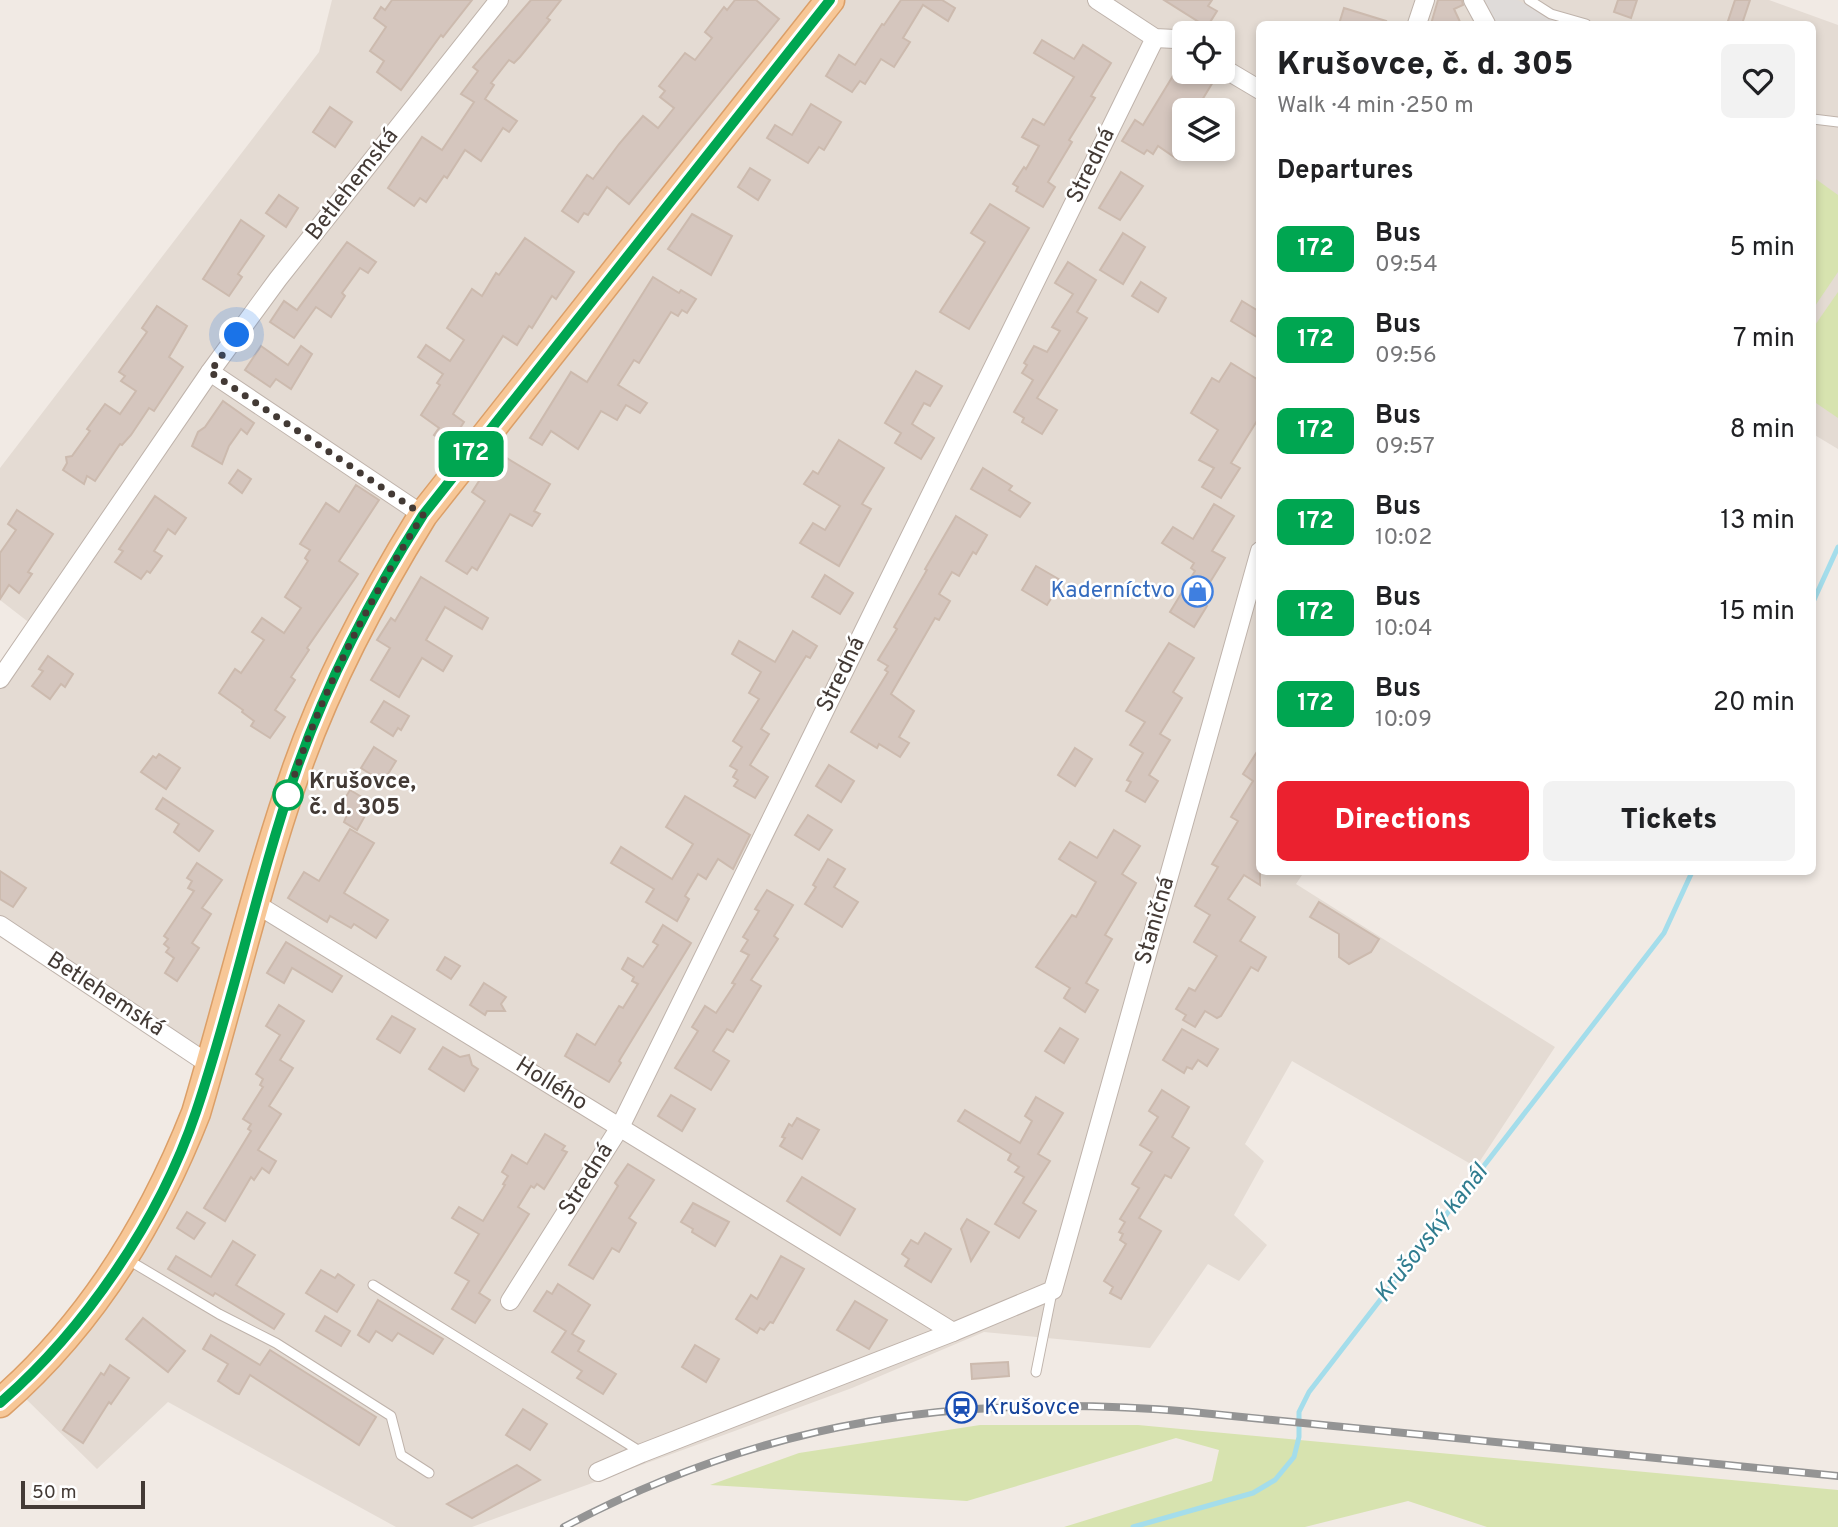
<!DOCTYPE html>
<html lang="en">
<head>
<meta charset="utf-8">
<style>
  :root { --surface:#fff; --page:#f2f2f2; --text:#202124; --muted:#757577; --accent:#eb212f }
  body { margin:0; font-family:Overpass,sans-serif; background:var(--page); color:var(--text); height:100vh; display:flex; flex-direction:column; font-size:26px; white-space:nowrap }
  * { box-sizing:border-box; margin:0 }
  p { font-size:23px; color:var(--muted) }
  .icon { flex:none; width:38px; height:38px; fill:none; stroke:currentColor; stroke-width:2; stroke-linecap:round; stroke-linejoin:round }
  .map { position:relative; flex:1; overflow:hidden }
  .drawer { position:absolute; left:1256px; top:21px; width:560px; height:854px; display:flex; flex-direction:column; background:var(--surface); border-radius:10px; box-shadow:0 4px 10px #0003 }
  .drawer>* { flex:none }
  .badge { padding:0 14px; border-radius:10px; font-size:24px; line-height:46px }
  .buttons { position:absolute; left:1172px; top:21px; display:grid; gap:14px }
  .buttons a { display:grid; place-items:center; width:63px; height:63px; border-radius:10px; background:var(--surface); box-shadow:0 4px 10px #0003; font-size:35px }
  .scale { position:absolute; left:21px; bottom:18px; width:124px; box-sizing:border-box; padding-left:7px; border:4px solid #433a35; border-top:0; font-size:19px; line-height:24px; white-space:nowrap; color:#433a35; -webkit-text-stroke:5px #fff; paint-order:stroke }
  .you { position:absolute; width:35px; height:35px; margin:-18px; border:5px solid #fff; border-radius:50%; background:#1a73e8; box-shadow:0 0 0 10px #1a73e833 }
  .map>.badge { position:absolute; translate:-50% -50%; box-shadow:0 0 0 4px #fff }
  h2 { padding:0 21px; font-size:26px; line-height:63px }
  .round { display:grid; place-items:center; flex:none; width:74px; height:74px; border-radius:10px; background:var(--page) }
  .summary { display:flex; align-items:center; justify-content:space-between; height:119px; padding:0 21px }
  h1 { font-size:33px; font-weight:800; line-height:52px }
  .action { display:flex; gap:14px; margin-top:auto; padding:14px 21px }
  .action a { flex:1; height:80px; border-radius:10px; background:var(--accent); color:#fff; font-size:28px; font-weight:800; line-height:80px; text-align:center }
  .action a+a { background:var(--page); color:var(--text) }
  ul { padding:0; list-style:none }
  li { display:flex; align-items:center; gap:21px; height:91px; padding:0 21px }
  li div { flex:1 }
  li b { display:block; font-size:26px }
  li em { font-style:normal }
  li .badge { min-width:77px; font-weight:700; text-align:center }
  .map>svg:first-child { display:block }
</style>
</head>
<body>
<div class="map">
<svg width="1838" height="1527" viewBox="0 0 1838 1527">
  <rect width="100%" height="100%" fill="#f1eae4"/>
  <path fill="#e4dbd3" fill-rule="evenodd" d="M332,0H1769L1838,25V449L1813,434V24H1260V872H1304L1296,884L1555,1047L1476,1167L1292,1061L1245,1144L1264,1161L1234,1215L1267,1245L1239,1281L1208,1264L1150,1348L984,1332L852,1388L472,1527H396L168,1402L97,1469L23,1396L211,1111L226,1065L0,917V686L40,631L0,600V468L319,52ZM1185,33H1223V72H1185ZM1185,110H1223V149H1185Z"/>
  <g fill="#d7e3af">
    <polygon points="1813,177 1838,195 1838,272 1813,309"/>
    <polygon points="1838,292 1838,418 1813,401 1813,328"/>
    <polygon points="980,1425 1138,1425 1838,1490 1838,1527 1487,1527 1408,1501 1305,1527 1064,1527 1212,1481 1219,1450 1176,1438 967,1501 710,1485 799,1453"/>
  </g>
  <polygon fill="#dfdbd9" points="1482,0 1518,0 1561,24 1494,24"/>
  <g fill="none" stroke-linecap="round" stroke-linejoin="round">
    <g stroke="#a4ddeb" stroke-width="5">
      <polyline points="1813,602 1838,547"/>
      <polyline points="1133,1527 1253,1493 1275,1480 1294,1457 1299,1437 1299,1412 1309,1392 1664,933 1692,872"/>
    </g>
  </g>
  <g fill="#d5c6be" stroke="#ccbaae" stroke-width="2">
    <polygon points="392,0 472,0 443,37 441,35 401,90 377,72 384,61 370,51 386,27 374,18 381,7 385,10"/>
    <polygon points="531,0 561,0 547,18 550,20 520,57 514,63 509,60 491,83 494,85 485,99 517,121 509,132 503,128 481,161 465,150 447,178 444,176 426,202 420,198 414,206 388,188 422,137 442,150 474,102 461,94 478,71 473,67"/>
    <polygon points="735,0 756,0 779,19 629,204 607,187 588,215 584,213 578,222 562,211 587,175 593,179 619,144 643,116 658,128 674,108 660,97 665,91 659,86 685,53 695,60 712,38 705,32 724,7 727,10"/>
    <polygon points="901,0 942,0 955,8 948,21 923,5 903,38 910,42 894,67 881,59 865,84 860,81 852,92 826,76 839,55 855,65 882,24 884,25"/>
    <polygon points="1164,0 1212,0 1208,6 1217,11 1207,27"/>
    <polygon points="1438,0 1462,0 1463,5 1454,9 1461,24 1431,24"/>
    <polygon points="1618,0 1637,0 1631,18 1614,12"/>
    <polygon points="1735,0 1750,0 1742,24 1727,24"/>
    <polygon points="1344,8 1386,21 1385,24 1339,24"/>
    <polygon points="1042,40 1074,59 1083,45 1111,63 1091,96 1095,98 1069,140 1072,142 1048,182 1055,187 1043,207 1016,191 1018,187 1013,184 1024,167 1026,169 1039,146 1022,137 1033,119 1044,125 1074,77 1034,53"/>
    <polygon points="1185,56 1185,72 1213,72 1216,77 1196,110 1185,110 1185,135 1179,145 1183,148 1177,159 1158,146 1153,154 1147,150 1144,154 1122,141 1135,120 1143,125"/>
    <polygon points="811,104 841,122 824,150 819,147 808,163 767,138 775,125 792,135"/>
    <polygon points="330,107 352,122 335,147 313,132"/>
    <polygon points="750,168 770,180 758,200 738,187"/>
    <polygon points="1121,172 1143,186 1120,220 1099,208"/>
    <polygon points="279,195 298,208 286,227 266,213"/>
    <polygon points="990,204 1029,228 969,329 940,312 985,242 971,233"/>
    <polygon points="692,214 732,236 711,275 668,249"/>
    <polygon points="241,220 264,236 238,274 242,277 229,296 203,279"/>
    <polygon points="1123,233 1145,247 1123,284 1100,270"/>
    <polygon points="525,238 574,272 556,299 552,296 532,328 529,326 517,345 503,336 453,414 464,422 449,445 434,435 439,428 421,415 440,385 437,383 443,374 418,357 426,345 450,361 464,340 447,328 472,289 482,296 496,273 499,275"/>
    <polygon points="347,242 376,262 368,273 360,268 342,293 345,296 331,317 316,307 294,338 270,322 284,301 297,310"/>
    <polygon points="1068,262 1096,280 1077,312 1087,318 1037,398 1057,410 1042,434 1022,422 1024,418 1014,412 1033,380 1022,373 1027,365 1024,363 1034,346 1047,352 1060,331 1052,327 1073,294 1055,283"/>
    <polygon points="653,277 679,293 681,290 696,299 687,313 682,310 678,316 671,312 639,363 634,360 618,385 647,403 640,413 626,405 617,420 601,411 578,449 551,431 542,445 530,438 571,372 587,382"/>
    <polygon points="1141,282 1166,298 1158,312 1132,296"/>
    <polygon points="1242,301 1260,312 1260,339 1231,321"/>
    <polygon points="157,306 187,326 169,357 183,367 154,411 149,408 131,435 122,445 120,444 95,481 87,476 84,484 63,470 67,463 66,457 72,456 90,431 87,429 105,404 120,414 136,391 121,381 125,376 119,372 147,332 142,328"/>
    <polygon points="261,346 288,365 301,346 312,354 291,389 276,379 270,387 245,370"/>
    <polygon points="1231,363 1260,381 1260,416 1231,463 1240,468 1221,498 1202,487 1214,468 1199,460 1218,430 1191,413 1212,378 1219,382"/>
    <polygon points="916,371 942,386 930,406 924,403 912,424 934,438 921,459 895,443 901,433 885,423"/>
    <polygon points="223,401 254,423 247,434 241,429 229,446 222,464 192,446 198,432 205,427"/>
    <polygon points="839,440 884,468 862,504 871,509 839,566 800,543 813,523 825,530 840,506 804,484 813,471 818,474"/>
    <polygon points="500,454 550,484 534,511 540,514 532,526 510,514 477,570 472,567 467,574 446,561 485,501 472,492 481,478 484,480"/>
    <polygon points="983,468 1012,486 1009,490 1030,503 1020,517 971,489"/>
    <polygon points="238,470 251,479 242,493 229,483"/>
    <polygon points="356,485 379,500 339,561 358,574 307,648 309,650 291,677 295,680 275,710 285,717 270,738 251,726 254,721 242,712 243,710 219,693 235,669 241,673 264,640 252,632 262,618 284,633 301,608 285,597 308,561 305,558 310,550 300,544 326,503 339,512"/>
    <polygon points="155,496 186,518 175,534 168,529 154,551 162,556 150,573 147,571 141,579 115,562 123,551 119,549"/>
    <polygon points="1214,504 1234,516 1212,551 1225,558 1199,600 1207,606 1194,627 1170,612 1195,571 1191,568 1194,563 1162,543 1173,527 1193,539"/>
    <polygon points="17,510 53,534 28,572 32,574 19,593 9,585 0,599 0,553 16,530 8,524"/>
    <polygon points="956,516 987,535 976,554 973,552 959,576 952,572 939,594 950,601 939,620 935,618 891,694 914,711 899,737 909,743 900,757 879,744 877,748 851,732 888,672 885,670 888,666 878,660 897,629 894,627 927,570 925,569"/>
    <polygon points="1036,566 1062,581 1047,605 1022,590"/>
    <polygon points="825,575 853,593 840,614 812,597"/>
    <polygon points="421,577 488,618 482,629 445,607 426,640 452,656 443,671 422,658 399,697 371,680 390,648 377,640 391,618 395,621"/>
    <polygon points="793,631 817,646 810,658 806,656 761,729 769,734 750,765 768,777 755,798 734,786 738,780 733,777 737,770 730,766 742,747 733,741 759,699 749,693 761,672 732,654 739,641 775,662"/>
    <polygon points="1169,643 1194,658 1173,692 1182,698 1160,734 1170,740 1149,775 1158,781 1145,802 1126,791 1131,782 1127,780 1143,753 1130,745 1145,722 1126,711"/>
    <polygon points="48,656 73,674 65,687 61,684 50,699 32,686 43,671 39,669"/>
    <polygon points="384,701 409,716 401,730 398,728 393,736 371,722"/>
    <polygon points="374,747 396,761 383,782 361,768"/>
    <polygon points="1260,747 1260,885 1244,875 1228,899 1255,917 1240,941 1266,957 1258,971 1251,967 1221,1016 1217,1018 1205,1011 1195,1027 1183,1020 1186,1015 1176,1009 1189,988 1195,991 1217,956 1194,942 1210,915 1195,906 1218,867 1212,864 1238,821 1231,817 1253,781 1243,774"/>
    <polygon points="1075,748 1092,759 1075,786 1058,775"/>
    <polygon points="159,754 180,768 166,789 141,772 153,756 156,758"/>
    <polygon points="829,765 854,781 841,802 816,786"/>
    <polygon points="350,790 372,803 357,830 344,822 347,815 338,810"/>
    <polygon points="685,796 750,835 733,869 718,859 706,879 698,874 685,896 689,899 677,921 646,902 654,889 611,863 621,847 672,879 693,844 666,827"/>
    <polygon points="163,798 213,831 199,851 174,832 179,824 156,809"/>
    <polygon points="808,815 832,830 819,850 795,835"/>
    <polygon points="350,829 374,843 344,893 388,920 376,938 354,924 351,928 330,916 327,922 288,898 304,872 319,881"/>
    <polygon points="1114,830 1140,846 1122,874 1136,883 1105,935 1112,939 1086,983 1098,990 1085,1012 1064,998 1070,988 1036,967 1072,915 1076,917 1096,882 1059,859 1070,842 1097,858"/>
    <polygon points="828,859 845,869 834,887 858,902 842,927 805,904 816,887 813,885"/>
    <polygon points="197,863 222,880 202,908 211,914 192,943 199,948 177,981 165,973 174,958 166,952 169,948 164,944 168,939 164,936 194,891 188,888 192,881 187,878"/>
    <polygon points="0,871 26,888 13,907 0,899"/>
    <polygon points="767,890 793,905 774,936 778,939 751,980 761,986 733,1032 727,1029 713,1051 729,1061 711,1090 675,1068 698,1031 692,1027 705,1006 716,1013 735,984 732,983 749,955 741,951 748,940 743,937 759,911 755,909"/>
    <polygon points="1319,902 1379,939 1371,952 1349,964 1339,957 1339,934 1310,917"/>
    <polygon points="663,925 691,943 619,1061 621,1063 609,1082 565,1056 577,1034 595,1045 619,1006 623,1008 638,984 632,981 634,977 622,969 628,958 643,967 658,945 653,942"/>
    <polygon points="286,942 342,976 332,992 292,968 284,983 267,973"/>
    <polygon points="445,957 460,966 451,979 437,970"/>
    <polygon points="484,983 506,997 501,1004 505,1011 487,1011 485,1015 470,1005"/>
    <polygon points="279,1005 304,1021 280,1060 293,1068 269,1106 281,1114 258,1150 276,1161 269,1173 262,1168 254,1180 251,1177 225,1221 204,1208 251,1131 248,1129 251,1124 243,1119 263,1087 260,1085 263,1079 256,1074 280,1035 266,1026"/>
    <polygon points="392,1016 415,1029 400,1053 377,1039"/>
    <polygon points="1060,1028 1078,1039 1064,1063 1045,1051"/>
    <polygon points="1182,1029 1218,1049 1207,1066 1198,1060 1192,1069 1187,1067 1184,1073 1163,1060"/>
    <polygon points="443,1047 460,1057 469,1055 472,1065 478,1069 464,1091 429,1069"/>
    <polygon points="1162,1090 1189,1107 1172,1137 1189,1148 1171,1178 1165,1175 1139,1218 1161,1231 1121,1299 1110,1293 1113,1287 1104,1281 1126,1244 1120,1240 1123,1234 1119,1232 1125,1222 1120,1219 1139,1188 1132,1184 1152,1152 1140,1145 1158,1117 1149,1111"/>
    <polygon points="671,1095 695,1109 682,1131 658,1116"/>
    <polygon points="1036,1097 1063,1113 1038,1154 1050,1161 1023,1203 1036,1211 1019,1238 995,1224 1024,1177 1015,1172 1019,1167 1008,1160 1011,1154 958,1121 965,1110 1020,1143 1032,1121 1025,1116"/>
    <polygon points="797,1118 819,1130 802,1159 780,1146 785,1138 782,1137 789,1124 792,1126"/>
    <polygon points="545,1134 565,1146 562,1150 567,1152 544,1189 537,1184 534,1188 531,1186 518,1207 529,1214 479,1293 490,1300 475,1323 452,1309 469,1281 455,1273 479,1234 452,1218 459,1207 483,1221 505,1185 503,1184 508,1176 502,1172 512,1155 527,1164"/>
    <polygon points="628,1164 654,1180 629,1218 636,1223 619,1252 612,1248 593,1279 569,1265 618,1186 615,1183"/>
    <polygon points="802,1177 855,1209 840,1235 787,1201"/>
    <polygon points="693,1203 729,1222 715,1246 692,1232 693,1229 681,1222"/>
    <polygon points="187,1212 205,1223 194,1239 177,1228"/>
    <polygon points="967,1219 989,1232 971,1261 961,1229"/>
    <polygon points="925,1233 951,1249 931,1282 905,1266 909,1259 902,1254 911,1240 918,1244"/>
    <polygon points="233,1241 255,1255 236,1285 284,1314 274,1329 215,1293 213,1296 168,1269 176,1256 211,1277"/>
    <polygon points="781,1256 804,1269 773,1323 770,1322 764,1330 760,1328 757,1333 736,1319 751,1295 757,1299"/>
    <polygon points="321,1270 335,1278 338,1274 354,1285 337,1312 306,1293"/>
    <polygon points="558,1284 590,1305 572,1334 584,1341 578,1351 616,1374 603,1394 577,1378 582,1371 552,1352 566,1331 534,1311 547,1291 552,1294"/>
    <polygon points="378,1300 443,1339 433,1354 398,1333 392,1341 376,1331 369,1342 358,1335"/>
    <polygon points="855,1301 887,1320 869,1349 837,1330"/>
    <polygon points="325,1316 350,1331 341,1346 316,1331"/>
    <polygon points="143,1318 185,1351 168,1372 126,1339"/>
    <polygon points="211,1335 260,1365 270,1350 376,1417 359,1445 250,1375 239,1394 236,1393 218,1381 228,1364 203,1349"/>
    <polygon points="695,1345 719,1359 706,1382 682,1367"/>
    <polygon points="1008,1362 1009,1376 972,1379 971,1364"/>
    <polygon points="110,1365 129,1378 111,1404 109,1402 83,1443 63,1430 101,1373 104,1375"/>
    <polygon points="523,1409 547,1424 530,1450 506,1435"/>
    <polygon points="517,1465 540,1480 472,1518 447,1504"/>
  </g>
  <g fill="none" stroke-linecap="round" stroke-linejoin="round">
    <defs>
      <g id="lane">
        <polyline points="1529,0 1551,14 1586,24"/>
        <polyline points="1813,119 1838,122"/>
        <polyline points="125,1258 219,1314 276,1343 391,1416 401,1455 429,1473"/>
        <polyline points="373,1285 641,1452"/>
        <polyline points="1036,1372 1052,1292"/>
      </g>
      <g id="street">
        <polyline points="1097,0 1155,38 1175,39 1185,45"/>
        <polyline points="1473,0 1486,24"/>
        <polyline points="1417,24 1425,0"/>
        <polyline points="1223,68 1260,90"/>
        <polyline points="210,372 423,515"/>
        <polyline points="0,679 210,372 278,279 499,0"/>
        <polyline points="256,904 953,1332"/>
        <polyline points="0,925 210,1065"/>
        <polyline points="510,1301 620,1127 1155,38"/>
        <polyline points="598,1472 642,1453 953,1332 1053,1290 1260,551"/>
      </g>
      <path id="primary" d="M0,1403C90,1325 153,1222 196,1113C230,999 257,883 296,771C327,682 373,596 423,515L830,0"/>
    </defs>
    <use href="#lane" stroke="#bfb3ab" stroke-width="11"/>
    <use href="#street" stroke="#bfb3ab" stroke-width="20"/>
    <use href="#primary" stroke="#db9f68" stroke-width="31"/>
    <use href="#lane" stroke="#fff" stroke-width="9"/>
    <use href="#street" stroke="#fff" stroke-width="18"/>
    <use href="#primary" stroke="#f7c797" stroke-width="28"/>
    <defs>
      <path id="rail" d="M564,1527C768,1419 964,1392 1192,1412L1838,1476"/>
    </defs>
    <use href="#rail" stroke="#949494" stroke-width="8"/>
    <use href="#rail" stroke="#fff" stroke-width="5" stroke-dasharray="16" stroke-linecap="butt"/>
  </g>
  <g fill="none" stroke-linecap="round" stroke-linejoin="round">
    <defs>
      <path id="line" d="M0,1403C85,1329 160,1219 196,1112C234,1000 257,883 296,771C327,682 372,595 423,515L830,0"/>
    </defs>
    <use href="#line" stroke="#fff" stroke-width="16"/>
    <use href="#line" stroke="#00a651" stroke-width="10"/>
    <path stroke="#433a35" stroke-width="7" stroke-dasharray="0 12.6" d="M237,335L210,372L423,515C367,603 318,699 287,798L288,795"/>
  </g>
  <defs>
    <symbol id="shop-ring" viewBox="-11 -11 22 22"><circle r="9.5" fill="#fff" stroke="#3f7fe0" stroke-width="1.5"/><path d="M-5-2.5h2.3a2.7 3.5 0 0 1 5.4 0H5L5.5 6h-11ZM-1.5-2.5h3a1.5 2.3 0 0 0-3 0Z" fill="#3f7fe0"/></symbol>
    <symbol id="station-ring" viewBox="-11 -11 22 22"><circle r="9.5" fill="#fff" stroke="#1a4fb4" stroke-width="1.5"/><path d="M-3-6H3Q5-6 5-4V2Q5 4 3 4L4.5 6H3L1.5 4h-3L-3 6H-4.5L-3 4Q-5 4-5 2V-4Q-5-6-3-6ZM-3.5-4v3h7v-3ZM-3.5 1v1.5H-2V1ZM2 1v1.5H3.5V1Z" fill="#1a4fb4"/></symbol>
  </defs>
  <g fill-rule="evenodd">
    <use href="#shop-ring" x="1180" y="574" width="35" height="35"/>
    <use href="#station-ring" x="944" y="1390" width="35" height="35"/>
  </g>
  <circle fill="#fff" stroke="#00a651" stroke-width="3.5" cx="288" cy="795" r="14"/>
  <g text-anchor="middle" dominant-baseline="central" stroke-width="5" stroke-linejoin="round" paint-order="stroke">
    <g font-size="23" fill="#433a35" stroke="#fff">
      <text transform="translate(1092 166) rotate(-64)">Stredná</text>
      <text transform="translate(353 185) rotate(-52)">Betlehemská</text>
      <text transform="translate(842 675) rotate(-64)">Stredná</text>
      <text transform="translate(1156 921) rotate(-74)">Staničná</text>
      <text transform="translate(105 995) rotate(33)">Betlehemská</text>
      <text transform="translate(551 1085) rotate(32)">Hollého</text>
      <text transform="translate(587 1180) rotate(-58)">Stredná</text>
    </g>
    <g font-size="23" fill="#366cbe" stroke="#fff" text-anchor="end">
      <text x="1175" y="591">Kaderníctvo</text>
    </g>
    <g font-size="23" font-weight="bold" fill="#433a35" stroke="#fff" text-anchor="start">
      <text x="309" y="782">Krušovce,<tspan x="309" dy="26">č. d. 305</tspan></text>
    </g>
    <g font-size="23" fill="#164399" stroke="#fff" text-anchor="start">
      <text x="984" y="1408">Krušovce</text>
    </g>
    <g font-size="24" font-style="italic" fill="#307d90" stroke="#fff">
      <text transform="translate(1432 1234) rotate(-52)">Krušovský kanál</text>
    </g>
  </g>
</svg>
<div class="buttons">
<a><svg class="icon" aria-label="locate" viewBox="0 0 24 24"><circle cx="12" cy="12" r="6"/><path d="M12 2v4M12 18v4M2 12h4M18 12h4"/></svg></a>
<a><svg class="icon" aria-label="layers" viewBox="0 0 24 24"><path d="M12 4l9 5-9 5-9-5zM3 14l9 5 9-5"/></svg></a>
</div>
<div class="scale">50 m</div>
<div class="you" style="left:237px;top:335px"></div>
<b class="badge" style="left:471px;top:454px;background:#00a651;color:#fff">172</b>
<section class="drawer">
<div class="summary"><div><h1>Krušovce, č. d. 305</h1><p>Walk · 4 min · 250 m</p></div><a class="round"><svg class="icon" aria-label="heart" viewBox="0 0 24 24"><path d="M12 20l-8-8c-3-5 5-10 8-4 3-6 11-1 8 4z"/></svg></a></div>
<h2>Departures</h2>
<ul>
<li><span class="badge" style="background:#00a651;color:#fff">172</span><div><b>Bus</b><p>09:54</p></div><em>5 min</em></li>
<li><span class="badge" style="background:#00a651;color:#fff">172</span><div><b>Bus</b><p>09:56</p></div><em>7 min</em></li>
<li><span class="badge" style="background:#00a651;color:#fff">172</span><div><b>Bus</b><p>09:57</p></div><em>8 min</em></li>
<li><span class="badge" style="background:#00a651;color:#fff">172</span><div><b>Bus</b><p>10:02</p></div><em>13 min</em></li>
<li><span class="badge" style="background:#00a651;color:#fff">172</span><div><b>Bus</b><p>10:04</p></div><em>15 min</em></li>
<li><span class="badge" style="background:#00a651;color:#fff">172</span><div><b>Bus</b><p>10:09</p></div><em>20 min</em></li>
</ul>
<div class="action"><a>Directions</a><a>Tickets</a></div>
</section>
</div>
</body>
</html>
